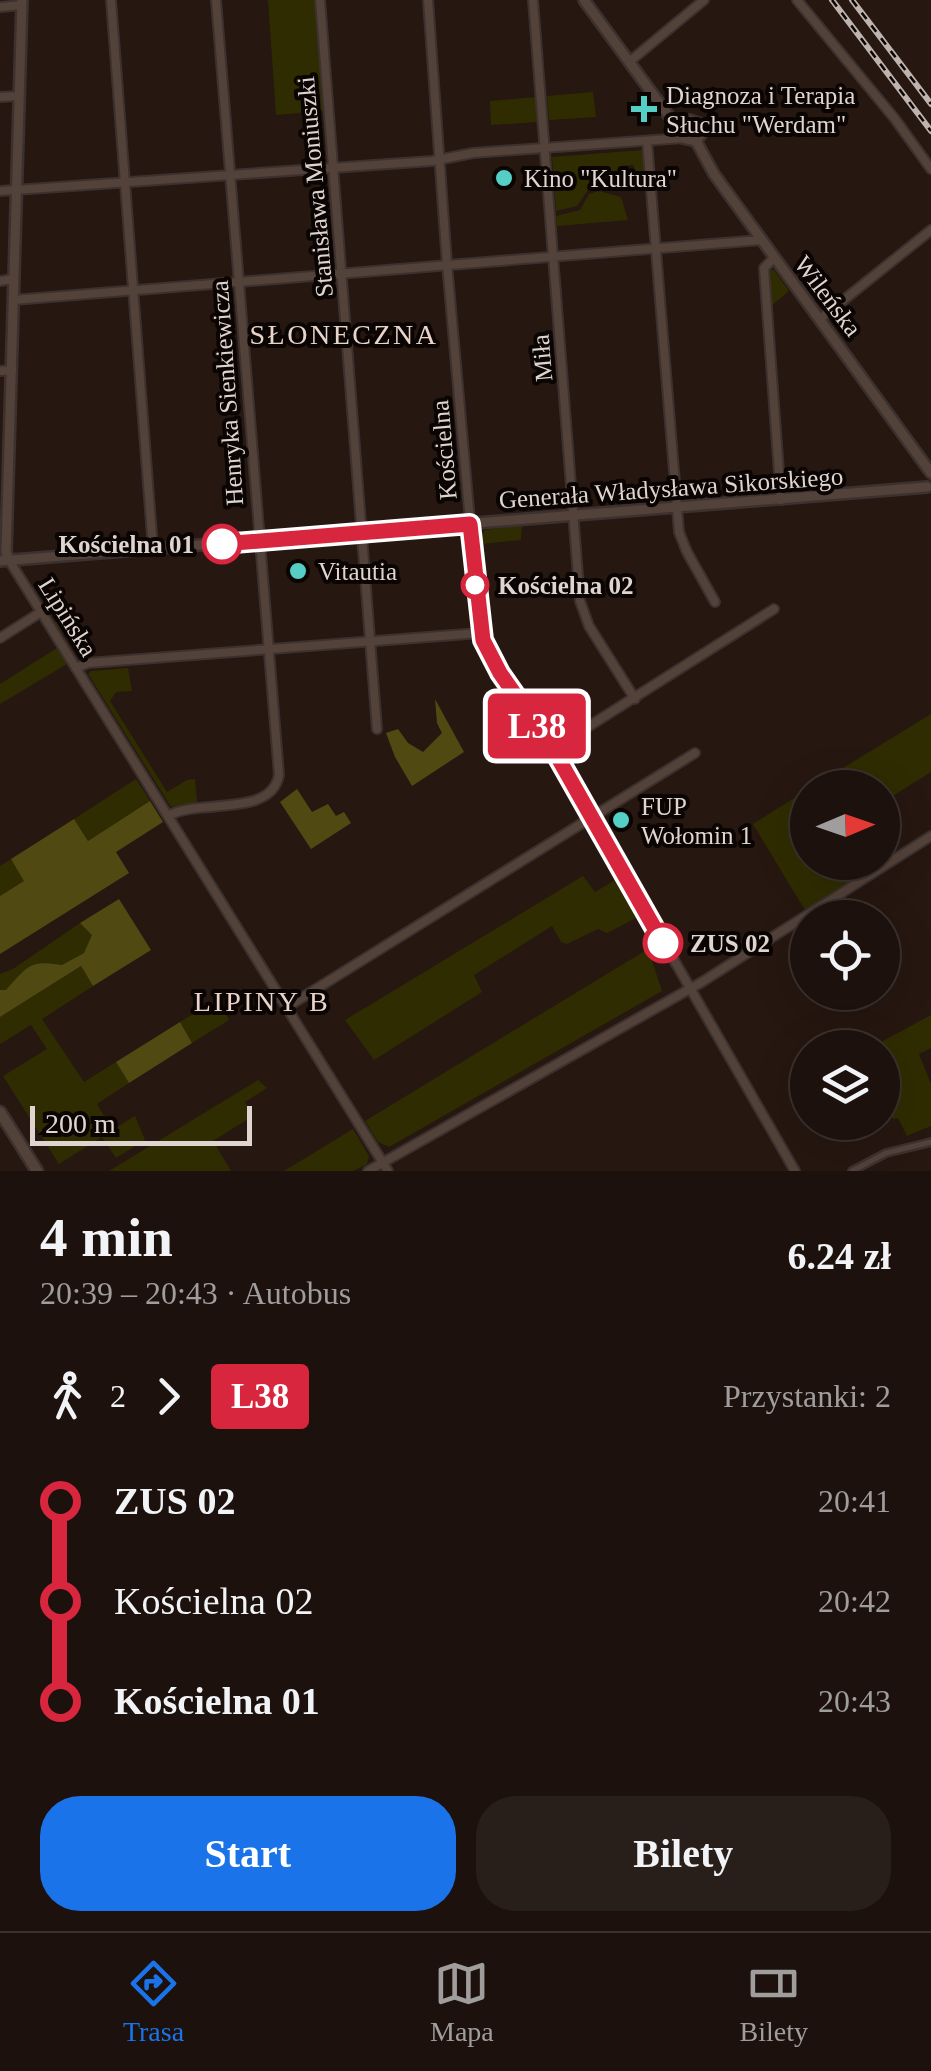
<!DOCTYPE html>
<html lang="pl">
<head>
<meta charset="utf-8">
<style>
  :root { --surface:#1c110c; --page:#291f1a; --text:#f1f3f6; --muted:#a09d9d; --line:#3a312d; --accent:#1a73e8 }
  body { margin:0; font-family:"Times New Roman",serif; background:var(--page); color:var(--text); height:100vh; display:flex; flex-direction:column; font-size:38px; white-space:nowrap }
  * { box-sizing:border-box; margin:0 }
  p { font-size:32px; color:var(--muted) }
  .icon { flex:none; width:55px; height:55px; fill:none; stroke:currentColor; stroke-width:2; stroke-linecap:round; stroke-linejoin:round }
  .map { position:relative; height:1171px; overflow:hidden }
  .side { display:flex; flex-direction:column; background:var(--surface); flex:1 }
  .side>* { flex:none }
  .badge { padding:0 20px; border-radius:8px; font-size:35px; line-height:65px }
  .needle { width:65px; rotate:88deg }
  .fabs { position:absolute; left:790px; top:770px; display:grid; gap:20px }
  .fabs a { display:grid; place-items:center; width:110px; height:110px; border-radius:50%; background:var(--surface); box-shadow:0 10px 40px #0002,0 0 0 2px var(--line); font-size:50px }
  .scale { position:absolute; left:30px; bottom:25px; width:222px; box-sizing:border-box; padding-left:10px; border:5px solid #dfd4d0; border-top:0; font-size:28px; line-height:35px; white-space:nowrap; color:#dfd4d0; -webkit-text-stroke:8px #0a0503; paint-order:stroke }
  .map>.badge { position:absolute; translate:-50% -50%; box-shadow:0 0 0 5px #fff }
  .legs { display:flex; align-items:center; gap:15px; height:110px; padding:0 40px; font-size:32px }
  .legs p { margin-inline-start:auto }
  .headline { display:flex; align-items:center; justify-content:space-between; height:170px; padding:0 40px }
  h1 { font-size:55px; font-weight:700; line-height:75px }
  .button { display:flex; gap:20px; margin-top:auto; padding:20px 40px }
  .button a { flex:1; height:115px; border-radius:40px; background:var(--accent); color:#fff; font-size:40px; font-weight:700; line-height:115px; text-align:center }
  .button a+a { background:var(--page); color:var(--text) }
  ul { padding:0 40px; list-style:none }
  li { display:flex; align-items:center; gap:35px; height:100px; font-size:38px }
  li i { display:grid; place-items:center; width:15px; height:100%; margin:0 12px; background:currentColor }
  li i::after { content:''; width:25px; height:25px; margin:-12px; border:8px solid; border-radius:50%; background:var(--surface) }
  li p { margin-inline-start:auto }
  li:first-child i { background:linear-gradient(#0000 50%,currentColor 0) }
  li:last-child i { background:linear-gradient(currentColor 50%,#0000 0) }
  .dock { display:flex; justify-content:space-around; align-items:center; height:140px; border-top:2px solid var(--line); background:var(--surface); font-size:28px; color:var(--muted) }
  .dock a { display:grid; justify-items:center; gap:5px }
  .dock .on { color:var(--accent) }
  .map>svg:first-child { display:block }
</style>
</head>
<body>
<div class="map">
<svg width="931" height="1171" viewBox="0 0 931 1171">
  <rect width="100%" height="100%" fill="#261710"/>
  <g fill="#302c01">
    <polygon points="268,0 315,0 323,111 276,115"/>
    <polygon points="593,92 596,117 549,120 547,96"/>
    <polygon points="535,97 537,122 491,125 490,101"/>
    <polygon points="643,150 646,186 642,186 641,176 635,176 634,165 622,166 620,177 588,190 577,206 556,211 552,157"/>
    <polygon points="599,191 621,197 628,220 557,226 556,216 580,210 589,194"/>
    <polygon points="770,270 774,270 789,291 771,306"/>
    <polygon points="522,525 521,540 480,544 480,537 485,530"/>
    <polygon points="78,618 81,652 89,657 81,658 54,622"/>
    <polygon points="57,648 67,664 0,704 0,684"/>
    <polygon points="128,668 132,691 116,692 110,701 167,792 187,780 195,779 197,802 171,807 88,674 91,671"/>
    <polygon points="931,714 931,772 883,802 882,788 812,787"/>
    <polygon points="136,779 150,801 88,841 74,819"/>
    <polygon points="807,790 808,862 882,862 805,910 753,824"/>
    <polygon points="11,859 25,881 0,896 0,866"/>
    <polygon points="583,876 595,892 615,880 636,918 607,933 598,929 567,944 561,942 552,926 474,975 482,992 374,1060 345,1020"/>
    <path d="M80,923L93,935L84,953L63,965C29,960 29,966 6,990H0V974L13,969Z"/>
    <polygon points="648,949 662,991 389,1147 378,1142 365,1121"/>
    <polygon points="81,966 93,986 42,1019 84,1082 116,1062 129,1083 97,1104 112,1130 135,1116 145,1140 116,1158 102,1137 59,1164 3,1076 47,1049 31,1025 0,1044 0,1017"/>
    <polygon points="217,999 229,1020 192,1043 180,1022"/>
    <polygon points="931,1015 931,1048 919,1054 931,1084 931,1126 907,1136 898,1118 893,1119 883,1095 882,1048 872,1047"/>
    <polygon points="258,1080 267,1088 245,1102 253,1116 213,1141 231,1171 109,1171"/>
    <polygon points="353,1129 369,1156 367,1164 353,1171 284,1171"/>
  </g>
  <g fill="#504a12">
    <polygon points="435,699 464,752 412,786 395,757 386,733 398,729 408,743 423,752 442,733 437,723"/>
    <polygon points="297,789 312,812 328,804 336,816 344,812 351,823 311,849 280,802"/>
    <polygon points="150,801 163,822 116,852 129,873 0,954 0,896 24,881 11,859 74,819 88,841"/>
    <path d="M119,899L151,950L93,986L81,966L0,1017V990H6C28,966 29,960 62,965L84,953L92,935L80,923Z"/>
    <polygon points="180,1022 192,1043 129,1083 116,1062"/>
  </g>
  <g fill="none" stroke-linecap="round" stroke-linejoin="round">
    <defs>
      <polyline id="pedestrian" points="852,1171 886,1153 931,1142"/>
      <g id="minor">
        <polyline points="111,0 153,549"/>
        <polyline points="320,0 377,729"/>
        <polyline points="428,0 447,264 480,633 500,673 553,749 795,1171"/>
        <polyline points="533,0 580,601 589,626 635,699"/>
        <polyline points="797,0 895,119 931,169"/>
        <polyline points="0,7 22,5"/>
        <polyline points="629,62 704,0"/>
        <polyline points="0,97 19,96"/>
        <polyline points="647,141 679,532 687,552 715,602"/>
        <polyline points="0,191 432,161 473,153 683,138"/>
        <polyline points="774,258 764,268 781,500"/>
        <polyline points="0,281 13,279"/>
        <polyline points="13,300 761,240"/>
        <polyline points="820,319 931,230"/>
        <polyline points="0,371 12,370"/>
        <polyline points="9,560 388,1171"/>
        <polyline points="0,638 41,612"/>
        <polyline points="76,668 88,663 480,633"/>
        <polyline points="553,749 774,609"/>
        <path d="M168,816C199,798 271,818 279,775L216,0"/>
        <polyline points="287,1007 695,753"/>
        <polyline points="368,1171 702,982 931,836"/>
      </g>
      <g id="tertiary">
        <polyline points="584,0 671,119 683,125"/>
        <polyline points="683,125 690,120 701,124 703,132 696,141"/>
        <polyline points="683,125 683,138 696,141"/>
        <polyline points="696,141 714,174 931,473"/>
        <polyline points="9,560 6,552 22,0"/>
        <polyline points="0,561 927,487"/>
      </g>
      <polyline id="secondary" points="0,1112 37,1171"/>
    </defs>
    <use href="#pedestrian" stroke="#3c312f" stroke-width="10"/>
    <use href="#minor" stroke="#3c312f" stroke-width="12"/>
    <use href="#tertiary" stroke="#3c312f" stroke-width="14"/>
    <use href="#secondary" stroke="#3c312f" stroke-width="15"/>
    <use href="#pedestrian" stroke="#53423a" stroke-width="5"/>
    <use href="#minor" stroke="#53423a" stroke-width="8"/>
    <use href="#tertiary" stroke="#53423a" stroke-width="9"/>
    <use href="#secondary" stroke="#53423a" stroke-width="10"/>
    <defs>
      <g id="rail">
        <polyline points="832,0 931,131"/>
        <polyline points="852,0 931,104"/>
      </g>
    </defs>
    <use href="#rail" stroke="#beb3ae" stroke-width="6"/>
    <use href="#rail" stroke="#0a0503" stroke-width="2.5" stroke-dasharray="8" stroke-linecap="butt"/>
  </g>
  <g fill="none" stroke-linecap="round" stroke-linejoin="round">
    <defs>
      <polyline id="line-1" points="222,544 470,524 483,640 500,673 553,749 663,943"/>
    </defs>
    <use href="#line-1" stroke="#fff" stroke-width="22"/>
    <use href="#line-1" stroke="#d7263d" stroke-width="15"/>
  </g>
  <g fill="#55cec5" stroke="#0a0503" stroke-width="4">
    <path d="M639 94h10v10h10v10h-10v10h-10v-10h-10v-10h10z"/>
    <circle cx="504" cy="178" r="10"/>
    <circle cx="298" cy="571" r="10"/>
    <circle cx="621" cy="820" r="10"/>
  </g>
  <g fill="#fff" stroke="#d7263d" stroke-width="5">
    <circle cx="222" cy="544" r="18"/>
    <circle cx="475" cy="585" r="12"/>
    <circle cx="663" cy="943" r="18"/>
  </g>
  <g text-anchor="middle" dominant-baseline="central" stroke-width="8" stroke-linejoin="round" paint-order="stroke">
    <g font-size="25" fill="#dfd4d0" stroke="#0a0503" text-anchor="start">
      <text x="666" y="95">Diagnoza i Terapia<tspan x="666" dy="29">Słuchu "Werdam"</tspan></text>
      <text x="524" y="178">Kino "Kultura"</text>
      <text x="318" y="571">Vitautia</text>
      <text x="641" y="806">FUP<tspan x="641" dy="29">Wołomin 1</tspan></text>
    </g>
    <g font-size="25" fill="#dfd4d0" stroke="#0a0503">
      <text transform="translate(315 187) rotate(-95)">Stanisława Moniuszki</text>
      <text transform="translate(828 296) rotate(53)">Wileńska</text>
      <text transform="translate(542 358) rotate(-95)">Miła</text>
      <text transform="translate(227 393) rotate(-94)">Henryka Sienkiewicza</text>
      <text transform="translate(444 450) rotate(-95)">Kościelna</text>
      <text transform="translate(671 488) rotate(-4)">Generała Władysława Sikorskiego</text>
      <text transform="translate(68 617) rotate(58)">Lipińska</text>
    </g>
    <g font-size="25" font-weight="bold" fill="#dfd4d0" stroke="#0a0503" text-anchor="start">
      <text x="194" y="544" text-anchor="end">Kościelna 01</text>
      <text x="498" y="585">Kościelna 02</text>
      <text x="690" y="943">ZUS 02</text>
    </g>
    <g font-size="28" letter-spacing="2.5" fill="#e9d4ca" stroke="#0a0503">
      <text x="344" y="334">SŁONECZNA</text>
      <text x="262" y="1001">LIPINY B</text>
    </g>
  </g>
</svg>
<div class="fabs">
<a><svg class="needle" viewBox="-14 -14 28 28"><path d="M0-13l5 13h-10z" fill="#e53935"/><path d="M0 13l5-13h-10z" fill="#a09d9d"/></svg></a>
<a><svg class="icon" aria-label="locate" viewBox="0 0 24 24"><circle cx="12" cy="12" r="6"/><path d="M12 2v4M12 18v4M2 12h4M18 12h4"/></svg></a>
<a><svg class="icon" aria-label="layers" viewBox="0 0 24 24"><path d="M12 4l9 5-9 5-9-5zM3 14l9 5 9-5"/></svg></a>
</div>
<div class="scale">200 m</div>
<b class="badge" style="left:537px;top:726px;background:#d7263d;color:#fff">L38</b>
</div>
<section class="side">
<div class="headline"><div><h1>4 min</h1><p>20:39 – 20:43 · Autobus</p></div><b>6.24 zł</b></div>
<div class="legs"><svg class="icon" aria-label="walk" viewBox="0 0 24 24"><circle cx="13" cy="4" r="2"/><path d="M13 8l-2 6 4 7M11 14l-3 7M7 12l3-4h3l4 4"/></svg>2<svg class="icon" aria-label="forward" viewBox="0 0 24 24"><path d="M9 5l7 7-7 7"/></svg><b class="badge" style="background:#d7263d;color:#fff">L38</b><p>Przystanki: 2</p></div>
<ul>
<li><i style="color:#d7263d"></i><b>ZUS 02</b><p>20:41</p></li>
<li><i style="color:#d7263d"></i><span>Kościelna 02</span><p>20:42</p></li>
<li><i style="color:#d7263d"></i><b>Kościelna 01</b><p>20:43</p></li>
</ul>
<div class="button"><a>Start</a><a>Bilety</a></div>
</section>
<nav class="dock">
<a class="on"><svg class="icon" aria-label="directions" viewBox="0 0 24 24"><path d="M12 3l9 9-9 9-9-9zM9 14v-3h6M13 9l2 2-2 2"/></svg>Trasa</a>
<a><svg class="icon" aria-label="map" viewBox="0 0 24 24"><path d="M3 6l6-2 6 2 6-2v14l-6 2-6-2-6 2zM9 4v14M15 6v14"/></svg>Mapa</a>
<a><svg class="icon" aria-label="tickets" viewBox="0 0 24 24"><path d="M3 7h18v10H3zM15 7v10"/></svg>Bilety</a>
</nav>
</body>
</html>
